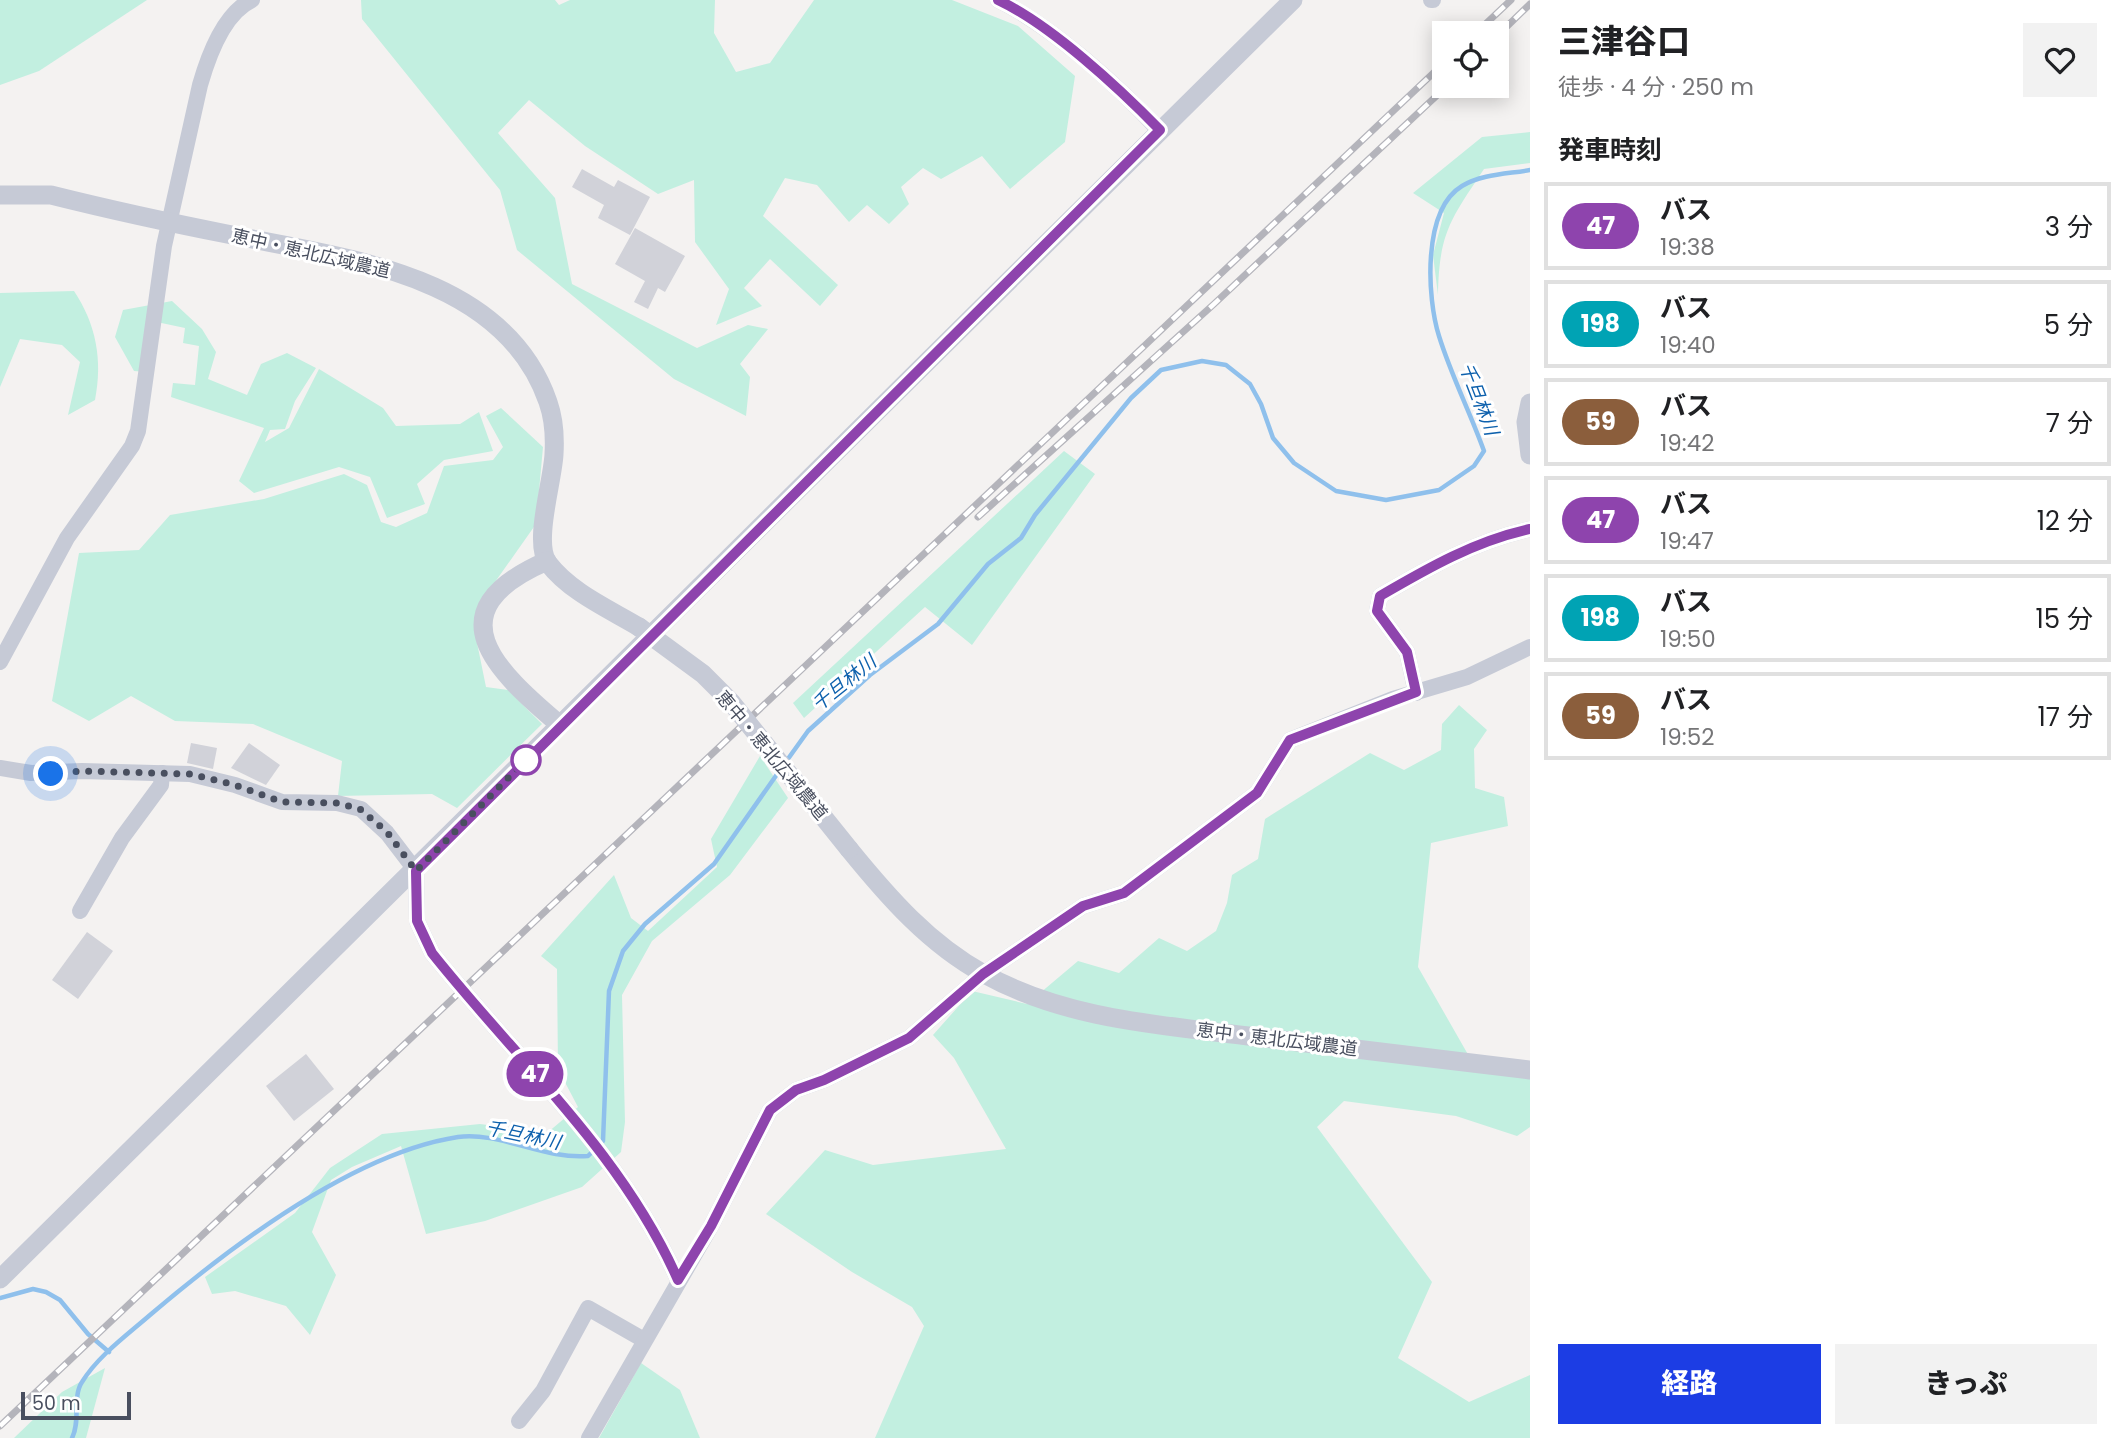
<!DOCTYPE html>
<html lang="ja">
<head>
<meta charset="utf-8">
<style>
  :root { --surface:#fff; --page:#f2f2f2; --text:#202124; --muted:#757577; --line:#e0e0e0; --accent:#1c3de4 }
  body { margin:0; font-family:Poppins,"Noto Sans JP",sans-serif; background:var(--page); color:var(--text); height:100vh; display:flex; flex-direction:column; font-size:26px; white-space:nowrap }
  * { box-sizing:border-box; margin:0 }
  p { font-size:23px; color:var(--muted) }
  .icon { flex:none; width:38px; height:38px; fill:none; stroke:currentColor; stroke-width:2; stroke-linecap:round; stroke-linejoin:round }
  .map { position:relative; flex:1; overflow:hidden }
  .details { display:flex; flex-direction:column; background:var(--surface); width:595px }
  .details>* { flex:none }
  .badge { padding:0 14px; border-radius:23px; font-size:24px; line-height:46px }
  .tools { position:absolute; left:1432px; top:21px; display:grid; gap:14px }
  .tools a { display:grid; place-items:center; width:77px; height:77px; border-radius:0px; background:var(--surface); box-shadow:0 4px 18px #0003; font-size:35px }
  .scale { position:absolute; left:21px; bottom:18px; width:110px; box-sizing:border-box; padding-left:7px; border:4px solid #494f5f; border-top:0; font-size:19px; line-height:24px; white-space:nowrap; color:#494f5f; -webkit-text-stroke:5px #fff; paint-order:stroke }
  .you { position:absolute; width:35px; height:35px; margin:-18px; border:5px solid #fff; border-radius:50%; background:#1a73e8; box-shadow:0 0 0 10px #1a73e833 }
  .map>.badge { position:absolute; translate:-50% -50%; box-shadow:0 0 0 4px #fff }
  h2 { padding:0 28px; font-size:26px; line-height:63px }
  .round { display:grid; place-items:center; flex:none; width:74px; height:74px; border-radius:0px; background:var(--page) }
  .headline { display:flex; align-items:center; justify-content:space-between; height:119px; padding:0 28px }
  h1 { font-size:33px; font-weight:800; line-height:52px }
  .cta { display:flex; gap:14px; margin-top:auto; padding:14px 28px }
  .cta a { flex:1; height:80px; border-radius:0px; background:var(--accent); color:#fff; font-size:28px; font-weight:800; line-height:80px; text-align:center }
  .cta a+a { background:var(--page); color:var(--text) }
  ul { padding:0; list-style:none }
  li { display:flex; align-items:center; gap:21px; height:88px; margin:0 14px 10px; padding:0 14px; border:4px solid var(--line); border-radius:0px }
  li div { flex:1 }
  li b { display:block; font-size:26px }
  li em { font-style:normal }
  li .badge { min-width:77px; font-weight:700; text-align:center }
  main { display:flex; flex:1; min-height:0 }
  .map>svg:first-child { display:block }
</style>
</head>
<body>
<main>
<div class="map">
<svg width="1530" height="1438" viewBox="0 0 1530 1438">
  <rect width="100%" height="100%" fill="#f4f2f1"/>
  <g fill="#c2efe0">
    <polygon points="0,0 147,0 39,71 0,85"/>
    <polygon points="361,0 555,0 559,5 570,0 715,0 714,33 736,72 770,63 814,0 952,0 1018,26 1075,76 1065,142 1010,189 982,156 941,179 923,168 901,187 909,204 889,224 867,205 849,222 817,185 785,178 763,216 838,285 820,306 770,259 744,288 762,306 716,325 729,289 695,242 694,180 658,194 585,146 529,100 498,133 555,198 572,284 697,348 748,325 768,329 740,364 750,377 746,416 674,379 517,250 500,190 362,19"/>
    <path d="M1530,132V163L1484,169C1451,219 1439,232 1438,295L1433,255L1444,213L1413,193L1482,137Z"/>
    <path d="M74,291C96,324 103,360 95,400L68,415L80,362L62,345L20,339L0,387V293Z"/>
    <polygon points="172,301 202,329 216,352 208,379 247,395 261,364 287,353 316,368 295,401 285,429 270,430 265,442 289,428 319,369 383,408 396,426 460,424 479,412 493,451 444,460 417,484 425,504 387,518 370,477 339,467 254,493 239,481 264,428 171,397 173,383 195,385 199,346 183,343 185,328 152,321 146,372 134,371 115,337 123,310"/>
    <polygon points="501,408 543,447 536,524 488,592 474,628 486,687 508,690 542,724 457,808 432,794 338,796 342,761 253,724 175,721 131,696 89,721 52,701 79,553 139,550 170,515 264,499 344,474 367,485 381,522 396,527 427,513 444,466 493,460 503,447 486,416"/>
    <polygon points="1064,451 1095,474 972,645 925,607 804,718 793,703"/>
    <polygon points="1459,705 1487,730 1474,749 1475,788 1504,797 1508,826 1431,843 1418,967 1478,1072 1530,1077 1530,1127 1517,1136 1456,1116 1344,1101 1317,1127 1432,1282 1398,1358 1469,1402 1530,1375 1530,1438 875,1438 924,1326 912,1307 852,1272 766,1214 825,1150 873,1165 1006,1149 954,1058 933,1035 972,991 1027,1004 1078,961 1119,973 1159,938 1187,951 1216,931 1227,903 1232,875 1258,859 1265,819 1370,753 1404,770 1441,750 1442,724"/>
    <polygon points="760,756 788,798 730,875 652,941 622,995 625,1122 621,1152 582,1187 485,1221 426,1234 401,1146 352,1167 331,1180 312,1232 336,1275 310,1335 286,1306 235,1291 212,1294 205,1277 295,1213 330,1168 382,1134 480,1124 547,1133 578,1107 558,1069 557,969 541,956 614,875 631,918 648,931 717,867 711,839"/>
    <polygon points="641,1363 680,1390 700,1438 599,1438"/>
    <polygon points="105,1368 86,1438 14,1438 62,1392"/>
  </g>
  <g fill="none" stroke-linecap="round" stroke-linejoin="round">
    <g stroke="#8fc0ec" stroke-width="4.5">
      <path d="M785,763L808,731L870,675L938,624L988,564L1021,538L1035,515L1131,398L1161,370L1202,361L1226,365L1250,384L1261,404L1273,438L1294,463L1336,491L1386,500L1439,490L1474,466L1484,451C1470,412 1451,375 1439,336C1427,298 1422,210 1462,186C1482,174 1508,174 1530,170"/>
      <polyline points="0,1298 33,1289 46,1292 60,1300 88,1334 109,1352"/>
      <path d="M72,1438C81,1421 72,1397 82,1382C98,1356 127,1335 150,1315C230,1247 353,1153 458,1137C498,1131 545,1160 588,1156L603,1141L609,991L623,951L645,924L714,864L780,770"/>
    </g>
  </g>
  <g fill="#d1d2d9">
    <polygon points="582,169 614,187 618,180 650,197 630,235 598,218 604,205 572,187"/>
    <polygon points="635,228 685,256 665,292 658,288 648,309 634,302 645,281 615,264"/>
    <polygon points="191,743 217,748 213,769 187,763"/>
    <polygon points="249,743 280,765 266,785 231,768"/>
    <polygon points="87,932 113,951 78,999 52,980"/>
    <polygon points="306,1054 334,1089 294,1121 266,1086"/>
  </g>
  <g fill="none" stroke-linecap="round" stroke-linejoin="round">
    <g stroke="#c6cad6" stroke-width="16">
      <path d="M998,0C1052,26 1118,86 1159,130"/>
      <polyline points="1431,0 1433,0"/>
      <path d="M0,662L67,538L132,446L138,431L164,246L200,85C208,57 224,13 252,0"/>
      <path d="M1416,693L1407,652L1377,611L1380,596C1428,568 1475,541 1530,529"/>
      <path d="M0,768L31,773L82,771L190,774L235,785L282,802L337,803L361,809L387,833L416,871L417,921L432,953C517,1060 622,1153 678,1280"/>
      <polyline points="80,911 122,838 161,785 162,773"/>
      <polyline points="519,1421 543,1391 588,1308 644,1340"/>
      <polyline points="589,1438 711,1226 770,1110 796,1090 824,1080 909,1038 983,974 1083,906 1124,893 1257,793 1290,740 1393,699 1467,677 1530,647"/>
    </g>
    <g stroke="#c6cad6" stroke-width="19">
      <path d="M0,195H51C111,210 171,223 232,235C344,258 504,274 548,402C554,419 555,437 554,454C553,480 533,543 548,563C570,592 609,609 639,627"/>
      <polyline points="1530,403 1526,422 1530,455"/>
      <path d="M547,561C431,611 496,671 560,725"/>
      <path d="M849,849C888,897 929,944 984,974C1067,1020 1163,1025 1256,1037C1347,1048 1439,1059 1530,1070"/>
      <path d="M0,1279C433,854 861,425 1293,0"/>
    </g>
    <defs>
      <g id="rail">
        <polyline points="1476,33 1511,0"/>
        <polyline points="1496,37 1530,4"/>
        <polyline points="978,517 1214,304 1447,86"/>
        <polyline points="0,1426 1444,63"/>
      </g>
    </defs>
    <use href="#rail" stroke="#b4b4bb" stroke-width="7"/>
    <use href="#rail" stroke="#fff" stroke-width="4.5" stroke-dasharray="13" stroke-linecap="butt"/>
    <polyline stroke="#c6cad6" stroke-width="19" points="639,627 703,674 731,702 849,849"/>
  </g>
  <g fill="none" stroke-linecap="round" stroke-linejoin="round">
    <defs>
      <path id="line" d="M998,0C1051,25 1118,87 1160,130L416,871L417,921L432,953C517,1060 622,1153 678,1280L711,1226L770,1110L796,1090L824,1080L909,1038L983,974L1083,906L1124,893L1257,793L1290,740L1416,692L1407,652L1377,611L1380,596C1428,568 1475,541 1530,529"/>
    </defs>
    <use href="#line" stroke="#fff" stroke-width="16"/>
    <use href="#line" stroke="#8e44ad" stroke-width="10"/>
    <polyline stroke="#494f5f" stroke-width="7" stroke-dasharray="0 12.6" points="51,774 82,771 190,774 235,785 282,802 337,803 360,809 387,832 416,871 526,760"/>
  </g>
  <circle fill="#fff" stroke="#8e44ad" stroke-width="3.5" cx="526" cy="760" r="14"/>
  <g text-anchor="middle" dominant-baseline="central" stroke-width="6" stroke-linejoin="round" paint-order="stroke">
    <g font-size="18" fill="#494f5f" stroke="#fff">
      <text transform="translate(311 253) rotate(13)">恵中・恵北広域農道</text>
      <text transform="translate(772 755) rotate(50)">恵中・恵北広域農道</text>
      <text transform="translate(1277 1039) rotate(7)">恵中・恵北広域農道</text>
    </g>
    <g font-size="19" font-style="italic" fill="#0e61ad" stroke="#fff">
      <text transform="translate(1479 399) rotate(69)">千旦林川</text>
      <text transform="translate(844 683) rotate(-39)">千旦林川</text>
      <text transform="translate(523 1135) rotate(12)">千旦林川</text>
    </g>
  </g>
</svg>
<div class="tools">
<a><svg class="icon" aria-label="locate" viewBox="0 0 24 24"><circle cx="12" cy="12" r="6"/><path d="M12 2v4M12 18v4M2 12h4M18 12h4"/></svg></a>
</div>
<div class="scale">50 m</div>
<div class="you" style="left:51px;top:774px"></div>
<b class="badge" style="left:535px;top:1074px;background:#8e44ad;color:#fff">47</b>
</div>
<section class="details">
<div class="headline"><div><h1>三津谷口</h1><p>徒歩 · 4 分 · 250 m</p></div><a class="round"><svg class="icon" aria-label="heart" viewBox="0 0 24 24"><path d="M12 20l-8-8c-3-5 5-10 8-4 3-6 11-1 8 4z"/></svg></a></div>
<h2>発車時刻</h2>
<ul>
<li><span class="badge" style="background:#8e44ad;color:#fff">47</span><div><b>バス</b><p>19:38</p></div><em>3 分</em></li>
<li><span class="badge" style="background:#00a3b4;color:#fff">198</span><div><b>バス</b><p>19:40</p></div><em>5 分</em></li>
<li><span class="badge" style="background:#8b5e3c;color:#fff">59</span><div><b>バス</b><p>19:42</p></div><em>7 分</em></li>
<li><span class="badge" style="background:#8e44ad;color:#fff">47</span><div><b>バス</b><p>19:47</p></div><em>12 分</em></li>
<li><span class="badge" style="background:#00a3b4;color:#fff">198</span><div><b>バス</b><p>19:50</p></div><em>15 分</em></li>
<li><span class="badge" style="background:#8b5e3c;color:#fff">59</span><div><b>バス</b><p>19:52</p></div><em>17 分</em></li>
</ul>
<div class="cta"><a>経路</a><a>きっぷ</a></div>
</section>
</main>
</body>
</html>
